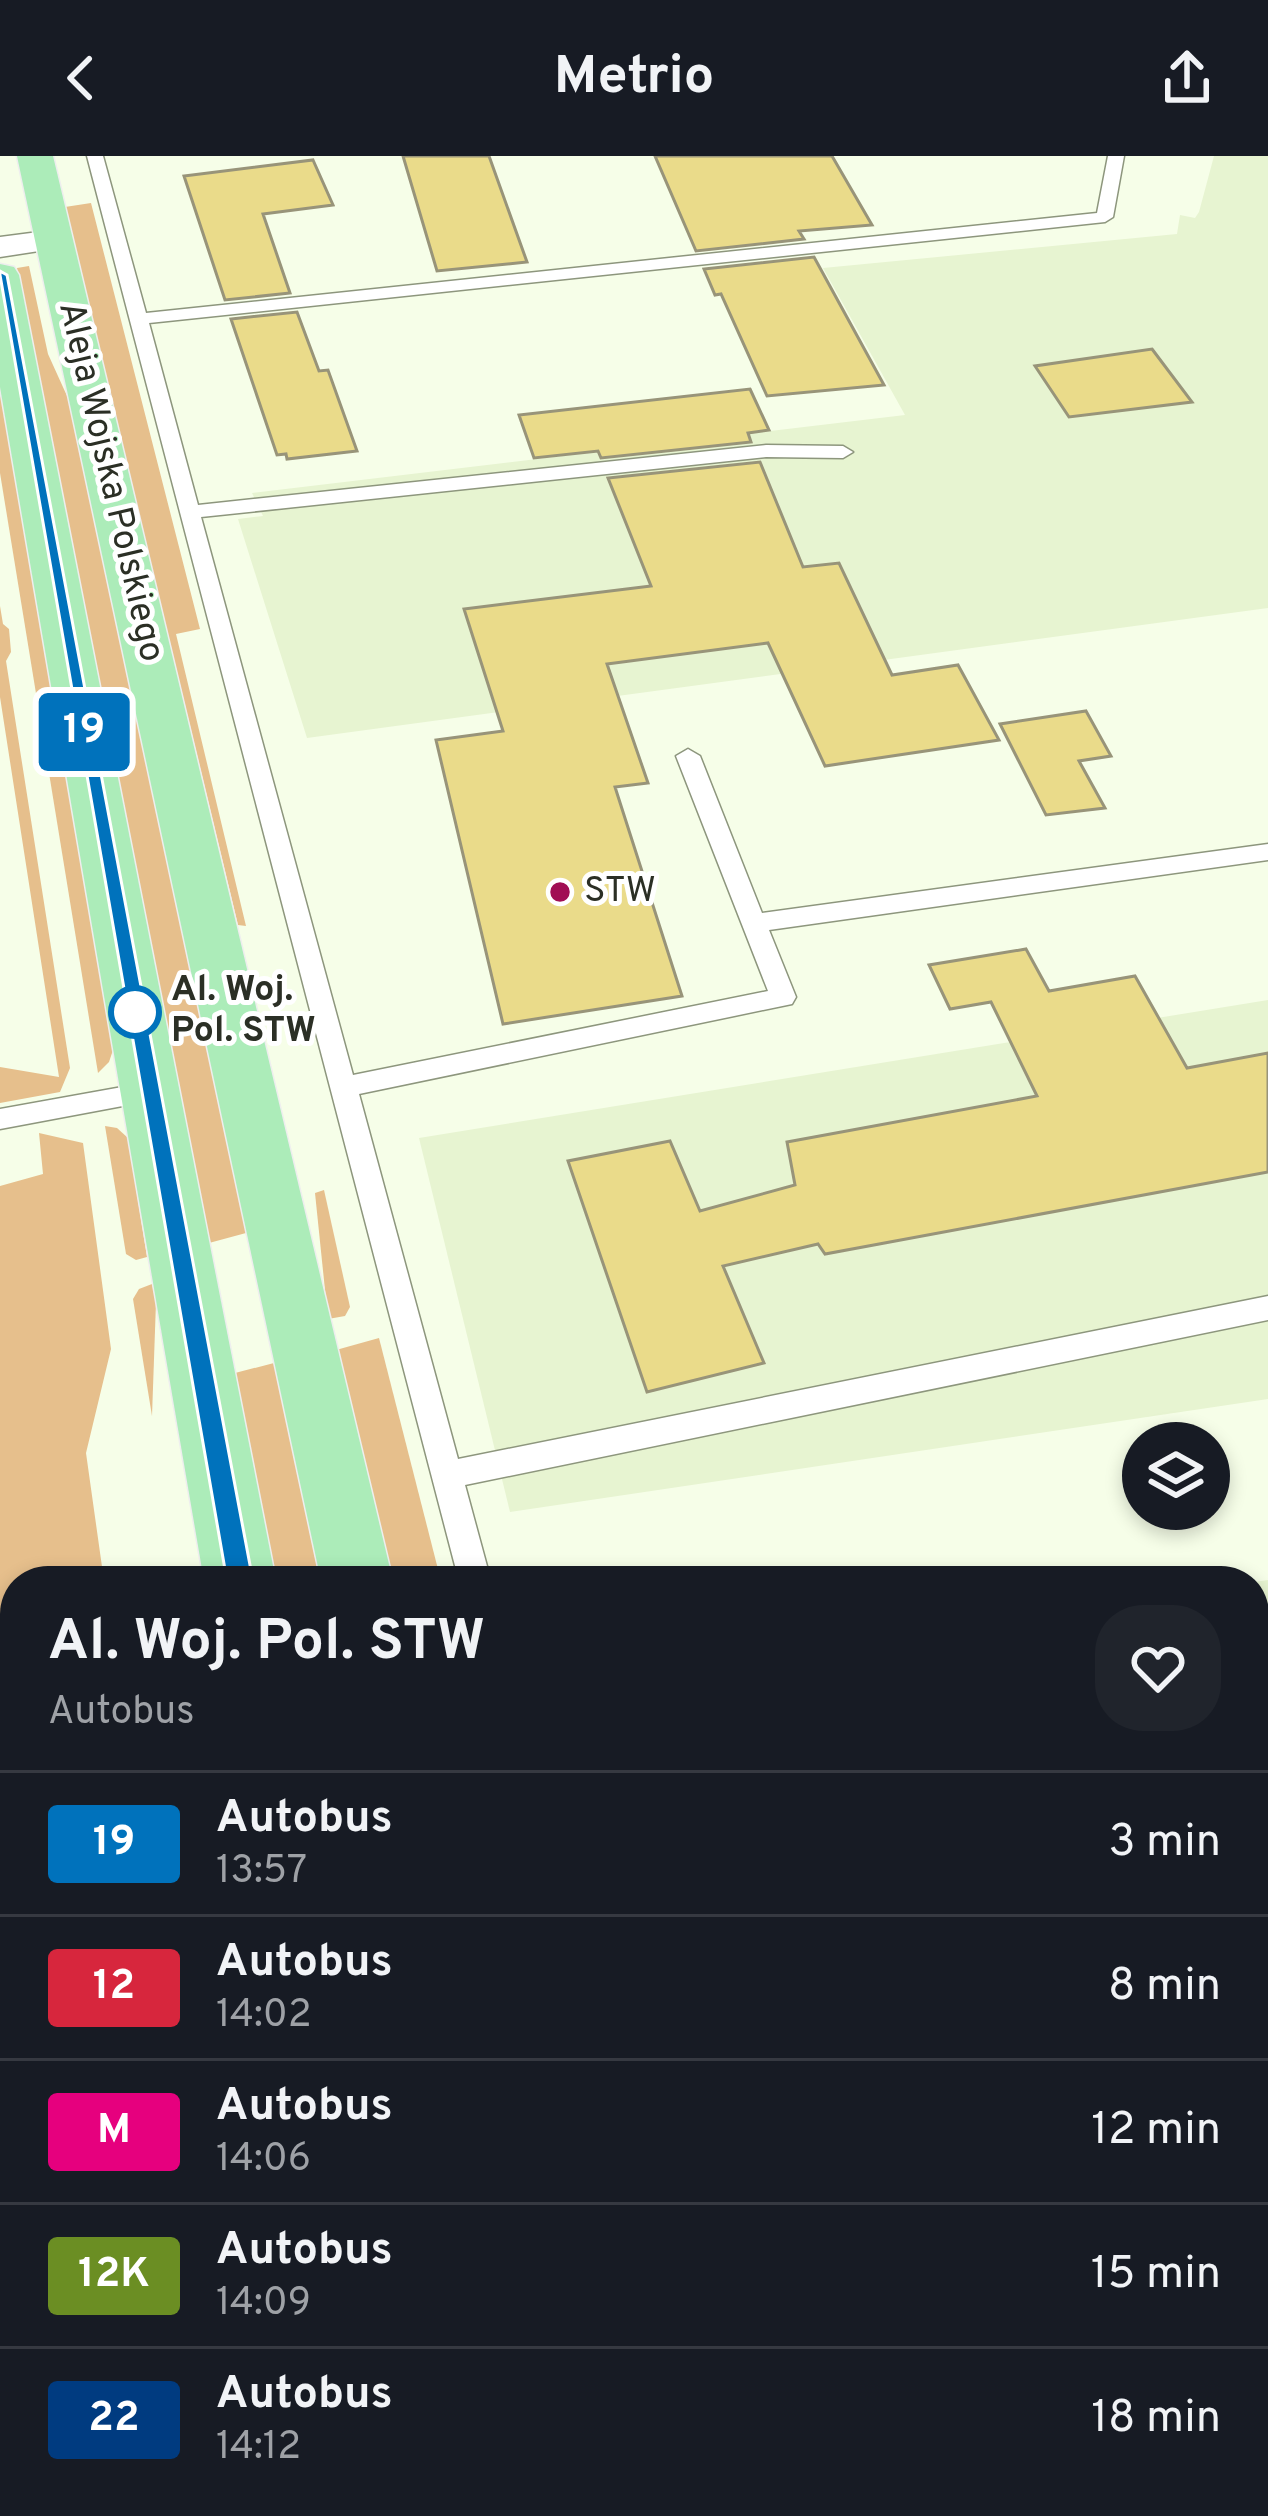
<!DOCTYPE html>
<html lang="pl">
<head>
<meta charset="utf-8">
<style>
  :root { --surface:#171b24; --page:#20242c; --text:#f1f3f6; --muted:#9ea1a6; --line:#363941 }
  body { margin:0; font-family:Overpass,sans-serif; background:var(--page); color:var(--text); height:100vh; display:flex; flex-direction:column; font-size:45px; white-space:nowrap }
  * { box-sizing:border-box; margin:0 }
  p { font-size:39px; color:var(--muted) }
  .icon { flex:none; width:66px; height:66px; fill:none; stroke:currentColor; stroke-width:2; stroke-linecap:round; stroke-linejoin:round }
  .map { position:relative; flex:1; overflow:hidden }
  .side { position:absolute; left:0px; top:1410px; width:1269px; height:951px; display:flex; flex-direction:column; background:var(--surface); border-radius:48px 48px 0 0; box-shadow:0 6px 18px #0003 }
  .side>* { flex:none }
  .badge { padding:0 24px; border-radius:9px; font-size:42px; line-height:78px }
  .tools { position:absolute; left:1122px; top:1266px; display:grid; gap:24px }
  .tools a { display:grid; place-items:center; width:108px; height:108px; border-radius:50%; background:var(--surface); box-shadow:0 6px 18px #0003; font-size:60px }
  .map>.badge { position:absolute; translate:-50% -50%; box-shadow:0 0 0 6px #fff }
  .round { display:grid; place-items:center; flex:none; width:126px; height:126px; border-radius:48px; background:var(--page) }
  .headline { display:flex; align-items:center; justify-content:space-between; height:204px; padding:0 48px }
  h1 { font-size:57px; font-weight:700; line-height:90px }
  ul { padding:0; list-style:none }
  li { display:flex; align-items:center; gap:36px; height:144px; padding:0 48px; border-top:3px solid var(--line) }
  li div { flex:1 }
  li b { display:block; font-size:45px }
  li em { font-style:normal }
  li .badge { min-width:132px; font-weight:700; text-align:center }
  header { display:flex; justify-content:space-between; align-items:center; height:156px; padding:0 48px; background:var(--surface); font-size:54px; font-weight:700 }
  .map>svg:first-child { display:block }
</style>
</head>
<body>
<header><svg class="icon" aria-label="back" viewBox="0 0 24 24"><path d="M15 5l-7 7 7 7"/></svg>Metrio<svg class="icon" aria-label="share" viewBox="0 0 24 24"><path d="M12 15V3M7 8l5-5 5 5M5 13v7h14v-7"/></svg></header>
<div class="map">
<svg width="1268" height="2360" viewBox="0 0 1268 2360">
  <rect width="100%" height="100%" fill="#f6fee8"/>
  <g fill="#e7f4d1">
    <polygon points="1214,0 1268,0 1268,452 307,582 238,363 263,360 252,337 905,259 823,112 1177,78 1180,59 1195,62 1199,56"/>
    <polygon points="1268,844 1268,1243 510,1356 419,982"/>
    <polygon points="1268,1424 1268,2360 801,2360 797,2346 1254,2346 1254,1426"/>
  </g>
  <g fill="#e6bf8c">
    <polygon points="91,47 200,473 176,478 246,770 238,769 65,51"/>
    <polygon points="29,110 48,198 72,251 246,1077 209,1087 17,112"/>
    <polygon points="0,234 114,891 109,906 98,917 0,317"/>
    <polygon points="0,450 3,468 9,473 11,496 6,505 70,912 60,936 0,947 0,911 59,921 0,541"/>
    <polygon points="105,970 117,972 128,982 147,1101 136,1104 126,1098"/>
    <polygon points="39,977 83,987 111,1193 86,1297 104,1425 15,1425 15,1493 0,1499 0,1030 43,1018"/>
    <polygon points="324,1034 350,1151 345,1160 328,1163 315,1037"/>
    <polygon points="152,1128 156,1146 152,1260 133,1143 139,1133"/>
    <polygon points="379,1182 441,1425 391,1425 336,1194"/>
    <polygon points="274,1207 320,1425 276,1425 235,1217"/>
    <polygon points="15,1528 15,2134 0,2139 0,1533"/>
    <polygon points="15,2346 279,2346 281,2360 16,2360"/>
  </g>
  <g fill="#eadb8a" stroke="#989479" stroke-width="3">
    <polygon points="403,0 489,0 527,106 437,115"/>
    <polygon points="655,0 832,0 872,69 799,75 804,83 696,95"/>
    <polygon points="313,4 333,49 263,58 290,137 225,144 184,20"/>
    <polygon points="814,101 884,229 767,240 721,138 715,139 704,113"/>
    <polygon points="297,156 319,215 328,214 357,295 287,303 286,298 277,299 231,163"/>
    <polygon points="1152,193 1192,246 1069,261 1035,210"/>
    <polygon points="750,233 769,274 748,277 751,286 601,302 598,295 534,302 519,259"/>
    <polygon points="760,306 803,411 839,407 892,519 958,509 999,584 825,610 768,487 607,508 648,627 615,631 682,840 503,868 436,584 503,575 464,453 651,430 608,322"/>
    <polygon points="1086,555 1111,600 1079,605 1105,652 1046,659 1000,568"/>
    <polygon points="1026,793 1049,835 1135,820 1187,912 1268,897 1268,1016 825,1098 818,1088 723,1110 764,1207 647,1236 568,1005 670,985 700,1055 795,1029 787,986 1037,940 991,846 950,853 929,809"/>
  </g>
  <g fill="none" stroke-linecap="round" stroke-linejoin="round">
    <defs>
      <g id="lane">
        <polygon points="87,0 103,0 146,157 1097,57 1108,0 1124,0 1113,61 1105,66 149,167 198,349 766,289 843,290 853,296 843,302 766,301 201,361 353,919 768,835 676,600 688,593 700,600 762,757 1268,688 1268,704 769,774 796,841 792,848 359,938 458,1303 1268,1140 1268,1164 465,1329 491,1425 459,1425"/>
        <polygon points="150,926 164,936 160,943 0,973 0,953"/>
        <polygon points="697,2346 741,2346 745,2360 701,2360"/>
      </g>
      <g id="street">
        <polygon points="54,74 70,84 65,91 0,101 0,81"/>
        <polygon points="15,2127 15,2207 0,2211 0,2131"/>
      </g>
      <g id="primary">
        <polygon points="17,0 53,0 393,1425 321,1425"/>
        <polygon points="0,108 14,111 19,119 276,1425 204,1425 0,231"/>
        <polygon points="359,2346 455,2346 458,2360 362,2360"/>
        <polygon points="516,2346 612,2346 616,2360 520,2360"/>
      </g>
    </defs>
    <use href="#lane" stroke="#8d967d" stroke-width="3"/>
    <use href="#street" stroke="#8d967d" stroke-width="3"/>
    <use href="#primary" stroke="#eee" stroke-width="3"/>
    <use href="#lane" fill="#fff" fill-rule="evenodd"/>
    <use href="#street" fill="#fff" fill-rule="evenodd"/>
    <use href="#primary" fill="#acecb9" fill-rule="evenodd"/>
  </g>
  <polygon fill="#0072bc" stroke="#fff" stroke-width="3" points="0,115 7,119 253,1425 240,1437 227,1425 0,119"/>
  <circle fill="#a10e54" stroke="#fff" stroke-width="4.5" cx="560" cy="736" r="12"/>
  <circle fill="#fff" stroke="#0072bc" stroke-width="6" cx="135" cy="856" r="24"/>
  <g text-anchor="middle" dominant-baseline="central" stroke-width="10" stroke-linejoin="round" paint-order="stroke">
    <g font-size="36" fill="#2b2f25" stroke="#fff">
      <text transform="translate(110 326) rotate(77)">Aleja Wojska Polskiego</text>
    </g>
    <g font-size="36" fill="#2b2f25" stroke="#fff" text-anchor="start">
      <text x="584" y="736">STW</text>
    </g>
    <g font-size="36" font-weight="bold" fill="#2b2f25" stroke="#fff" text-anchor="start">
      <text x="171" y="835">Al. Woj.<tspan x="171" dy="41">Pol. STW</tspan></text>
    </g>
  </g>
</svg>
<div class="tools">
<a><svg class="icon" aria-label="layers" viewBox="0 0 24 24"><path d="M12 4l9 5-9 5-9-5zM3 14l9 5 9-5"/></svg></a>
</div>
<b class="badge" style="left:84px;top:576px;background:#0072bc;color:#fff">19</b>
<section class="side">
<div class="headline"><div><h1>Al. Woj. Pol. STW</h1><p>Autobus</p></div><a class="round"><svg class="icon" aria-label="heart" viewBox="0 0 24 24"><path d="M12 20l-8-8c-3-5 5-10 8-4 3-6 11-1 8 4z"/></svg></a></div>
<ul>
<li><span class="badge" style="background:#0072bc;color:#fff">19</span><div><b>Autobus</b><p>13:57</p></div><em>3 min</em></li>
<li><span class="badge" style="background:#d7263d;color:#fff">12</span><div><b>Autobus</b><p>14:02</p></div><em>8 min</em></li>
<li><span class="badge" style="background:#e6007e;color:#fff">M</span><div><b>Autobus</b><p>14:06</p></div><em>12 min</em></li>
<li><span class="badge" style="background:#6b8e23;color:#fff">12K</span><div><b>Autobus</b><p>14:09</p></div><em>15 min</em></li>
<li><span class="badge" style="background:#003b80;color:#fff">22</span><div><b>Autobus</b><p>14:12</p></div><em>18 min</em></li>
</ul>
</section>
</div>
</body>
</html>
